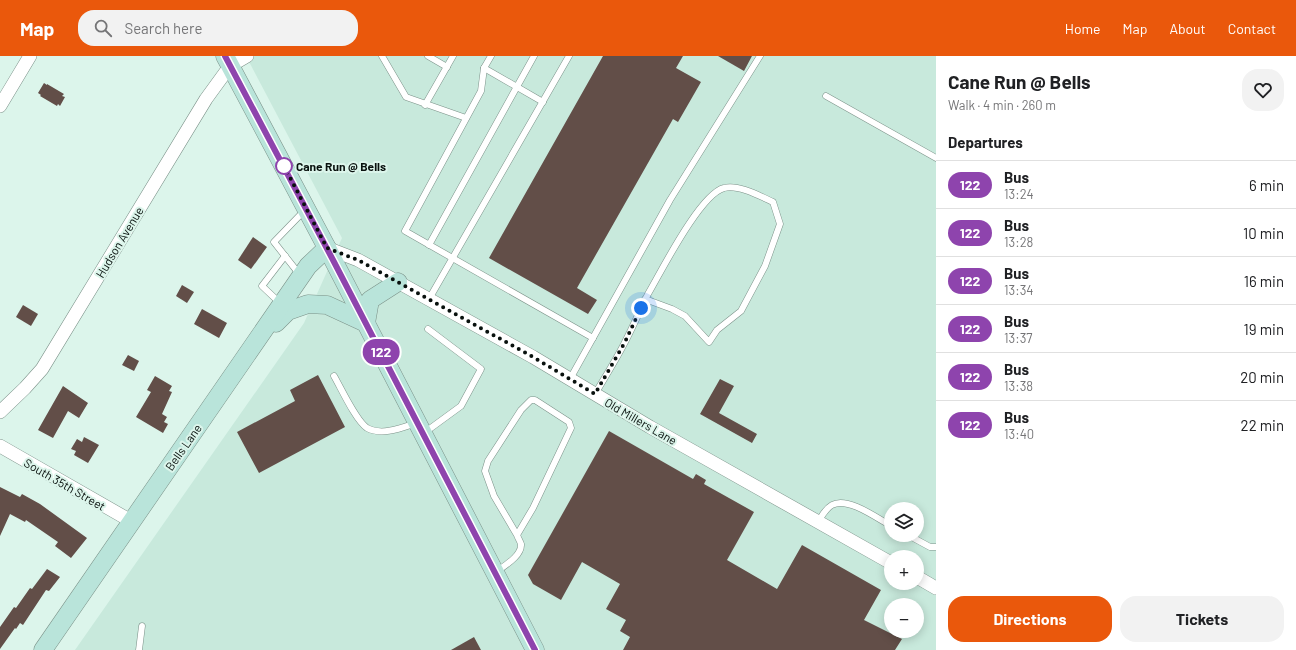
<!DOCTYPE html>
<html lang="en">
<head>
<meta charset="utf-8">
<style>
  :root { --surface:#fff; --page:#f2f2f2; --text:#202124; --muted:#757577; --line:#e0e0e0; --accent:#ea580c }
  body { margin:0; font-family:Barlow,sans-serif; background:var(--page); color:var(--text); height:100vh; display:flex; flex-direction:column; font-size:15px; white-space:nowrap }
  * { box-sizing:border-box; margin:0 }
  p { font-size:13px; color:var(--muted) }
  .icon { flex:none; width:22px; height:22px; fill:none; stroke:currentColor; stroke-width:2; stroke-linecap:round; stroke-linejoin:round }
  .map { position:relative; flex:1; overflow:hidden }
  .drawer { display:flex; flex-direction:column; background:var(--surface); width:360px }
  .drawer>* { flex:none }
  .badge { padding:0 8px; border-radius:13px; font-size:14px; line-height:26px }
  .controls { position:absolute; left:884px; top:446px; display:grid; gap:8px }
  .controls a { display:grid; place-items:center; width:40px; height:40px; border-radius:50%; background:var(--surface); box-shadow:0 2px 10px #0003; font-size:20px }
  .you { position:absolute; width:20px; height:20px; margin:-10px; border:3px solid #fff; border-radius:50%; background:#1a73e8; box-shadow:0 0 0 6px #1a73e833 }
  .map>.badge { position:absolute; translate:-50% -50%; box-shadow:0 0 0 2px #fff }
  h2 { padding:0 12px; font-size:15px; line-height:36px }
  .round { display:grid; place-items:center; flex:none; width:42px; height:42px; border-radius:16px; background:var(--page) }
  .overview { display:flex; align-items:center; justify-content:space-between; height:68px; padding:0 12px }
  h1 { font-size:19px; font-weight:700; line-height:30px }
  .action { display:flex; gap:8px; margin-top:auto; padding:8px 12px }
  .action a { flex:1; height:46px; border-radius:16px; background:var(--accent); color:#fff; font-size:16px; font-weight:700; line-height:46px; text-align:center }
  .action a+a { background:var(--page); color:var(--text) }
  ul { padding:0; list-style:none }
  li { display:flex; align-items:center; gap:12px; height:48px; padding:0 12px; border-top:1px solid var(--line) }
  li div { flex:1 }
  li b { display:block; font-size:15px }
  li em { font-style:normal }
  li .badge { min-width:44px; font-weight:700; text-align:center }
  header { display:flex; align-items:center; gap:24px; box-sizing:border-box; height:56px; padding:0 20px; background:var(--accent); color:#fff }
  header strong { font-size:19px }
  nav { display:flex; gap:22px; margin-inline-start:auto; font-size:14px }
  .search { width:280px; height:36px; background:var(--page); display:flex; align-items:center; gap:10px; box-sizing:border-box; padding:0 14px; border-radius:16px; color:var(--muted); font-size:15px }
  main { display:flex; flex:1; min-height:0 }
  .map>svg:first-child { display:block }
</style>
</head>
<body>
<header>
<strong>Map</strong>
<div class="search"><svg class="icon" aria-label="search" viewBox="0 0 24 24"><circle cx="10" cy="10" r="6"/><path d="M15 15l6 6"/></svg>Search here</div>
<nav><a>Home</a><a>Map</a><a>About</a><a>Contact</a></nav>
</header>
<main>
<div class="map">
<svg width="936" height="594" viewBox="0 0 936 594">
  <rect width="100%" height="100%" fill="#dcf5eb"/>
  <path fill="#c8e9dc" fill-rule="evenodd" d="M246,0H936V594H75L304,267L342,182ZM891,453H917V479H891ZM891,501H917V527H891ZM891,549H917V575H891Z"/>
  <g fill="#624e48">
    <polygon points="603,0 683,0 676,12 701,26 678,66 673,63 577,232 597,244 588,258 489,202"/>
    <polygon points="718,0 752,0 744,15"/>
    <polygon points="44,27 47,29 47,28 64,38 62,40 65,41 60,50 58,48 57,50 40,40 41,39 38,37"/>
    <polygon points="253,181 267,191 251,213 238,204"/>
    <polygon points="182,229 194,236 187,247 176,240"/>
    <polygon points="23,249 38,258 31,270 16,261"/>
    <polygon points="202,253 227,267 219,282 194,268"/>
    <polygon points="128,299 139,305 134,315 122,309"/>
    <polygon points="318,319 345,371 259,417 237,376 295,345 290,334"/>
    <polygon points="155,320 172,330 169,335 172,336 162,358 167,361 164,366 168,368 163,377 136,361 151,336 147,334"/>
    <polygon points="720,323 734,330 719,357 757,378 752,387 700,358"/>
    <polygon points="63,330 88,347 79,362 68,355 53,382 38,374"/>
    <polygon points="609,375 693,423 696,418 706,424 704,428 754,456 727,504 777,533 802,489 881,534 864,564 902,583 895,594 623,594 630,581 620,575 626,564 606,553 620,528 582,506 561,544 533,528 528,519"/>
    <polygon points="84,381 99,389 88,407 74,399 76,395 71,393 77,383 82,386"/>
    <polygon points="0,431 20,441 22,438 40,448 87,482 71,502 55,490 58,486 26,464 25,466 10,458 0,480"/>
    <polygon points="47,513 60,521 49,535 46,534 23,569 20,567 16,573 15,572 0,593 0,571 14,551 16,552 30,532 32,533"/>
    <polygon points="474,581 481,594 451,594"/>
  </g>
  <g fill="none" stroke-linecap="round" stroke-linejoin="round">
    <defs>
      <g id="lane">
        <polyline points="382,0 406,41 466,62"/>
        <polyline points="428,0 447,11"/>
        <polyline points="491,0 484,12 481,35 405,175 593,282"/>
        <polyline points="484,12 543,46"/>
        <polyline points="826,40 936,102"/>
        <polyline points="425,49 453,0"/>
        <polyline points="429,189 534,0"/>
        <polyline points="300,219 274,186 305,154"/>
        <polyline points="429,243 569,0"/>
        <polyline points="280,247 262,230 285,200"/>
        <path d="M334,320C341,332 356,365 367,372C382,380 401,372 416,367"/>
        <polyline points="570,323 670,144 760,0"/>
        <path d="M595,338C605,321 616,304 625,286C633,271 640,254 648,238C661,216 700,138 724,132C738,128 760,140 773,146L780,168L765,210L741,255L717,274L709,286L685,260L672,253L645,243"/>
        <polyline points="424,377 461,350 481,313 428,273"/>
        <path d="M818,466C822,460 825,453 832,449C847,440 877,462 891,470"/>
        <polyline points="908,479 930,491 936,491"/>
        <path d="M496,516C504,510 522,500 521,488C520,485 518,482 517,479L533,452L571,372L569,366L535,344H531L521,354L488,405L485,415L494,440L517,479"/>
        <polyline points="139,594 142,570"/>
      </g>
      <g id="street">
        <polyline points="0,50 30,0"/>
        <polyline points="327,192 358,204 533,301 650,371 891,507"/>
        <polyline points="0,356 25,332 42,313 206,43 230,10 247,0"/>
        <polyline points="0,390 131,465"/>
        <polyline points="917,521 936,532"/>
      </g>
      <g id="secondary">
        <polyline points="225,0 327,192 535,594"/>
        <polyline points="276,267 288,255 308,248 327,249 366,267 370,244 398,226"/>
        <polyline points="43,594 308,210 327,192"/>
      </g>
    </defs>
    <use href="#lane" stroke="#7c9289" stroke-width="7"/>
    <use href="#street" stroke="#7c9289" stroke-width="14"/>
    <use href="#secondary" stroke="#7c9289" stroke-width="19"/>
    <use href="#lane" stroke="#fff" stroke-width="6"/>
    <use href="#street" stroke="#fff" stroke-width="13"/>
    <use href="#secondary" stroke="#b9e4da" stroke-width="18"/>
  </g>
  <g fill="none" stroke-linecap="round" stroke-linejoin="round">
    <defs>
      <polyline id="line" points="225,0 333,204 535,594"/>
    </defs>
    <use href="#line" stroke="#fff" stroke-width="9"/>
    <use href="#line" stroke="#8e44ad" stroke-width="6"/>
    <polyline stroke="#09110e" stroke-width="4" stroke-dasharray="0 7.2" points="284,110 327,192 358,204 533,301 595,338 625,286 641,252"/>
  </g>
  <circle fill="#fff" stroke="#8e44ad" stroke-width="2" cx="284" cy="110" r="8"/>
  <g text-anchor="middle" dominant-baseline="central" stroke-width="4" stroke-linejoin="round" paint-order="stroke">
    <g font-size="12" font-weight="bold" fill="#09110e" stroke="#dcf5eb" text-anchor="start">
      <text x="296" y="110">Cane Run @ Bells</text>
    </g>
    <g font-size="12" fill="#09110e" stroke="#dcf5eb">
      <text transform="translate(119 186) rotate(-59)">Hudson Avenue</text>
      <text transform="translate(641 365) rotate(30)">Old Millers Lane</text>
      <text transform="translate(183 391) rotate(-55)">Bells Lane</text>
      <text transform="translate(65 428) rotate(30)">South 35th Street</text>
    </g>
  </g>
</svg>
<div class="controls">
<a><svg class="icon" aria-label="layers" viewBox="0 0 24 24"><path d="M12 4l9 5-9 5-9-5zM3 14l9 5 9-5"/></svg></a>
<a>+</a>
<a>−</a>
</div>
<div class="you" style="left:641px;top:252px"></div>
<b class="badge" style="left:381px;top:296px;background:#8e44ad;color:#fff">122</b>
</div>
<section class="drawer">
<div class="overview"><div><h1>Cane Run @ Bells</h1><p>Walk · 4 min · 260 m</p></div><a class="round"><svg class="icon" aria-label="heart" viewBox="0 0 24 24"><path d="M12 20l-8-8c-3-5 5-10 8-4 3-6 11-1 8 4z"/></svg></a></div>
<h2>Departures</h2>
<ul>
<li><span class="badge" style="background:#8e44ad;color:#fff">122</span><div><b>Bus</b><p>13:24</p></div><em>6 min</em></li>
<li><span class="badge" style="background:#8e44ad;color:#fff">122</span><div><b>Bus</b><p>13:28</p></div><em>10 min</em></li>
<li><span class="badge" style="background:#8e44ad;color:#fff">122</span><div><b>Bus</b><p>13:34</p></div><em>16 min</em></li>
<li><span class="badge" style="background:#8e44ad;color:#fff">122</span><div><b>Bus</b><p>13:37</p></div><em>19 min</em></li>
<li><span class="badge" style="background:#8e44ad;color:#fff">122</span><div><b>Bus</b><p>13:38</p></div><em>20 min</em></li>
<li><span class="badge" style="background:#8e44ad;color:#fff">122</span><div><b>Bus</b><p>13:40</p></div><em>22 min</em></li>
</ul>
<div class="action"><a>Directions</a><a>Tickets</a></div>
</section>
</main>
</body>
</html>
